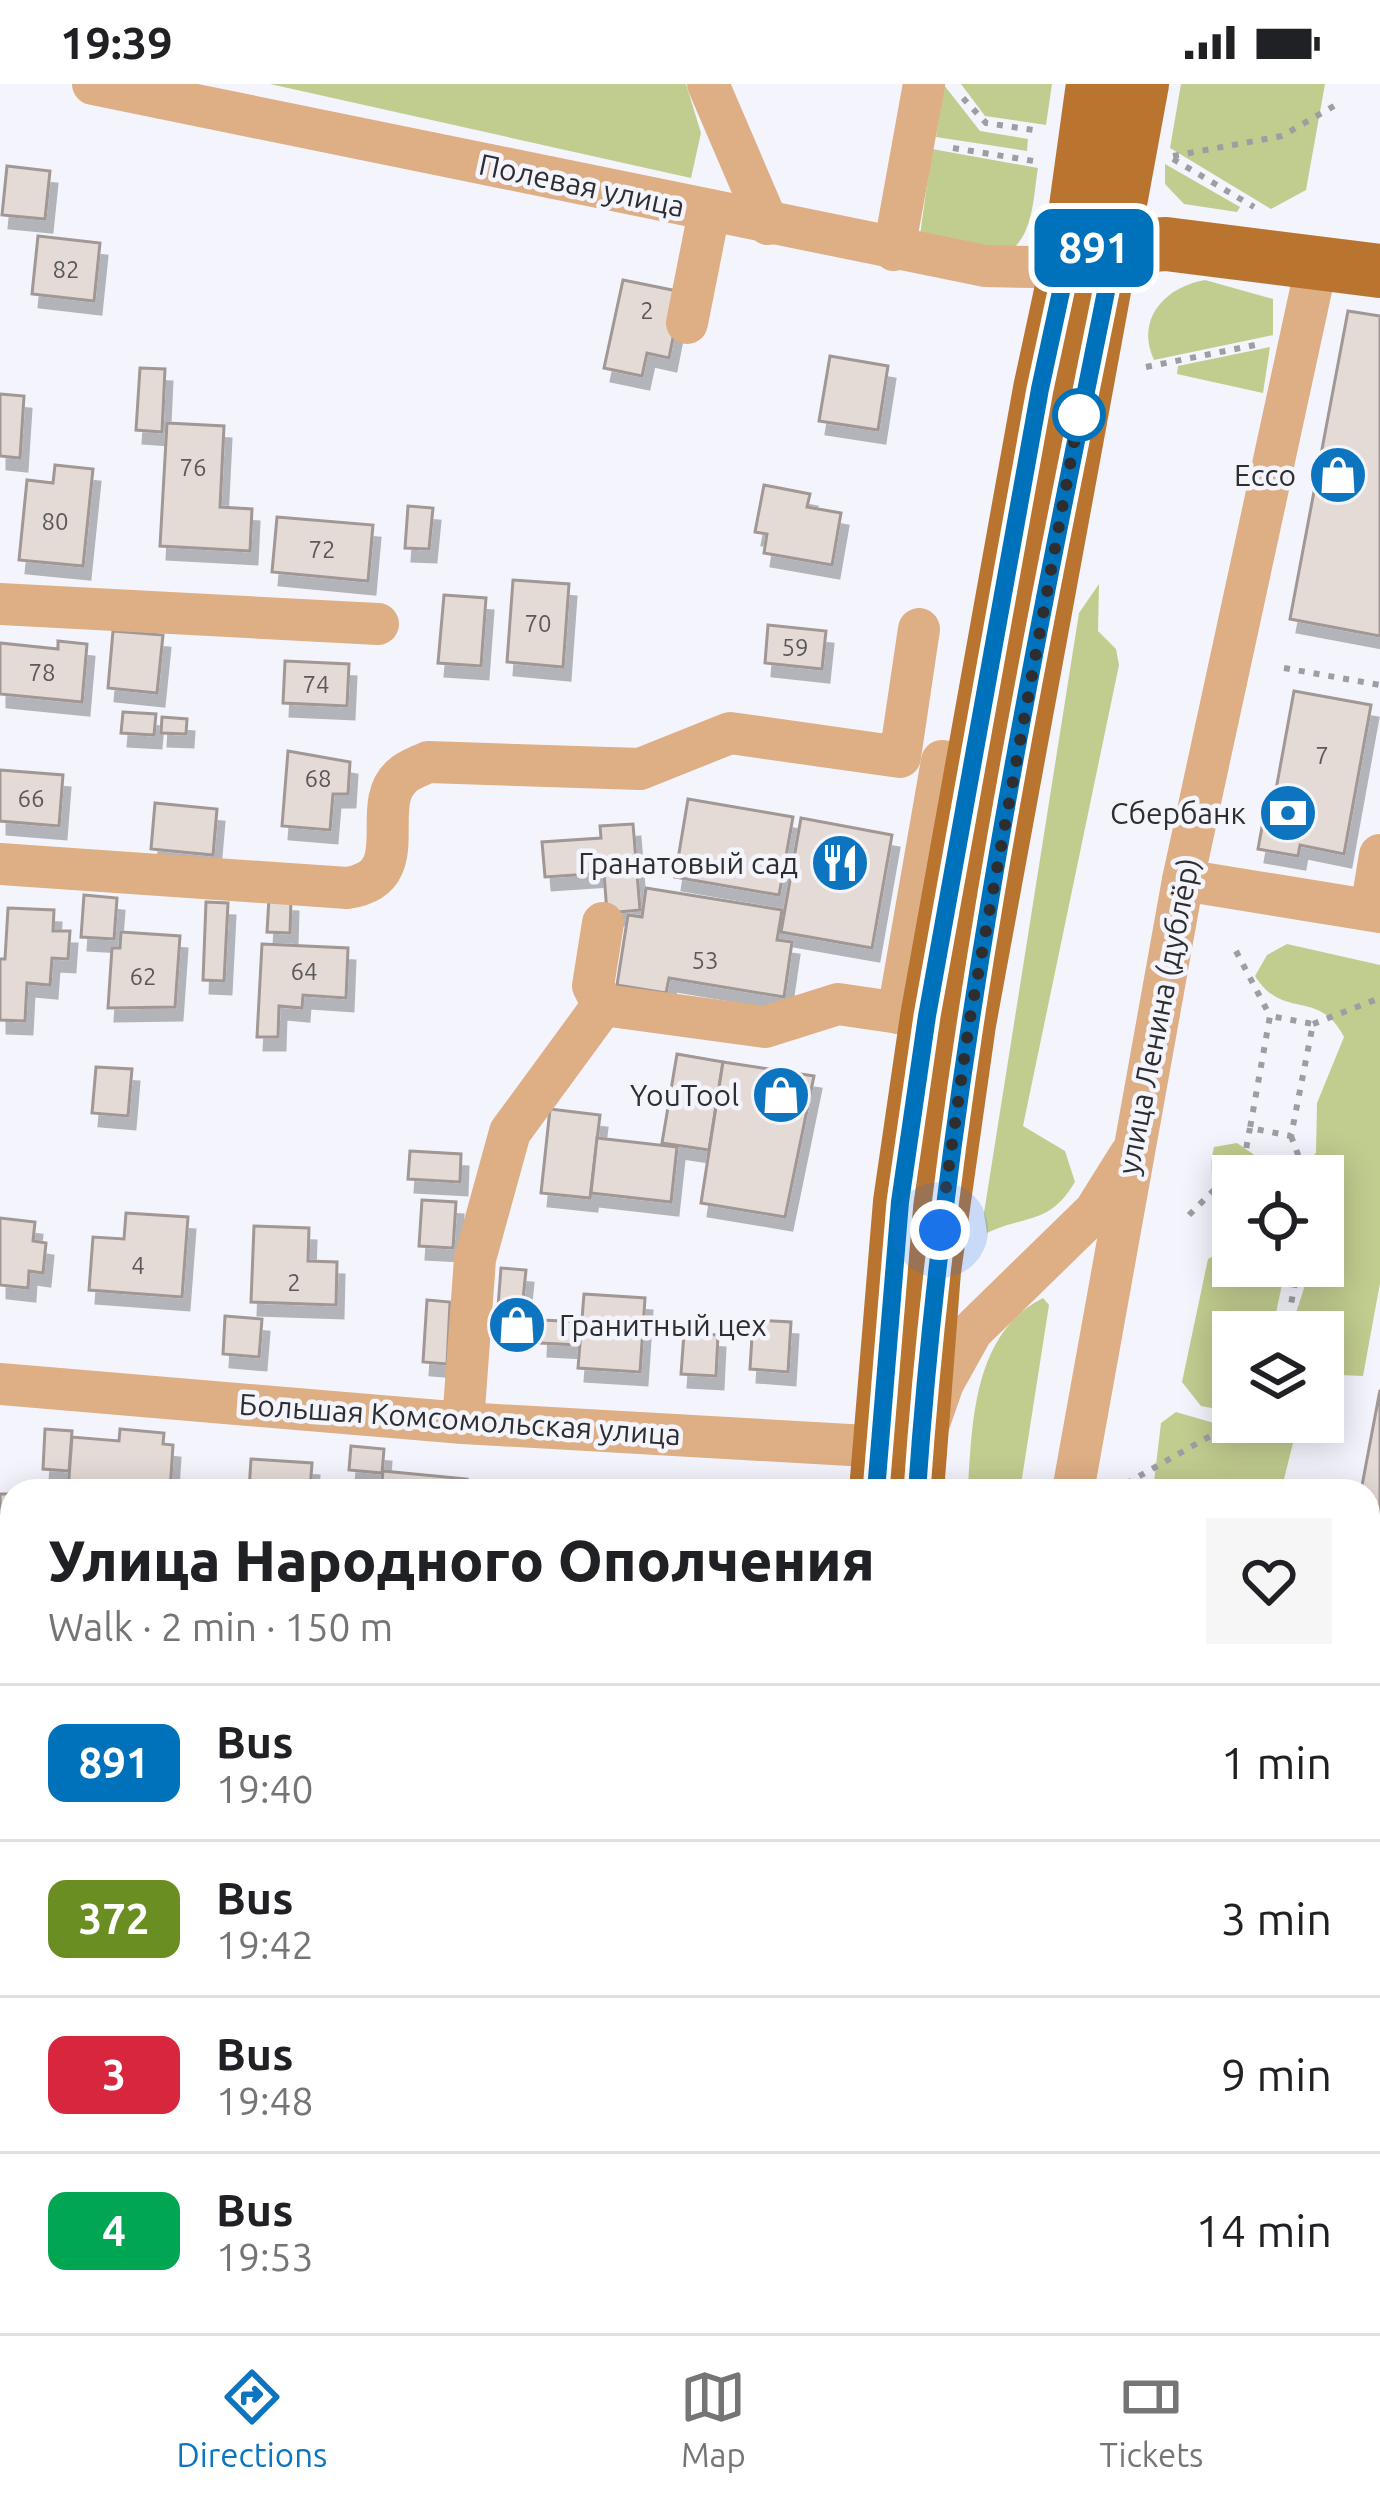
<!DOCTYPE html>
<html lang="en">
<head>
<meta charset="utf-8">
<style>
  :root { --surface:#fff; --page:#f6f6f6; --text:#202124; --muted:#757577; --line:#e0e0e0; --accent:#0d74bf }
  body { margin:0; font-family:Ubuntu,sans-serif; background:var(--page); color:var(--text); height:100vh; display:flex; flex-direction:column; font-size:45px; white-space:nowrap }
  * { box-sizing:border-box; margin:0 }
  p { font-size:39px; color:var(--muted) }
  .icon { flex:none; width:66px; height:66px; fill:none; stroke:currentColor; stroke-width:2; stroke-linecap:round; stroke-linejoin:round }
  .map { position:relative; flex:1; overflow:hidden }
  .details { position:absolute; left:0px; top:1395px; width:1380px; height:855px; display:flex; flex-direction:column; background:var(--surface); border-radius:36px 36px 0 0; box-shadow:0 6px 30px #0003 }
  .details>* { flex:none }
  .badge { padding:0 24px; border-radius:18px; font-size:42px; line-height:78px }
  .controls { position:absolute; left:1212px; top:1071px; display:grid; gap:24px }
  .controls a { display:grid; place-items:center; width:132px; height:132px; border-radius:0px; background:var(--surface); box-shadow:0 6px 30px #0003; font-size:60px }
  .you { position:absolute; width:60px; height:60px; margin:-30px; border:9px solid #fff; border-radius:50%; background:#1a73e8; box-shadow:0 0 0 18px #1a73e833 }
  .map>.badge { position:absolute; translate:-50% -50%; box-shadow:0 0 0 6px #fff }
  .round { display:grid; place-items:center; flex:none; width:126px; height:126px; border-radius:0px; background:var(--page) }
  .summary { display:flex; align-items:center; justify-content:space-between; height:204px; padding:0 48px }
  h1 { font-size:57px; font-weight:800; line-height:90px }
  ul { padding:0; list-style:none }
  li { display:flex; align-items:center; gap:36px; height:156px; padding:0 48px; border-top:3px solid var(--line) }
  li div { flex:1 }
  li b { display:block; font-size:45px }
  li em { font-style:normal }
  li .badge { min-width:132px; font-weight:700; text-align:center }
  .status { display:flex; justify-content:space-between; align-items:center; height:84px; padding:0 60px; background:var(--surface); direction:ltr }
  .status svg { height:33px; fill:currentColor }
  .menu { display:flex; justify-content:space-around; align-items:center; height:168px; border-top:3px solid var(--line); background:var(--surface); font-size:33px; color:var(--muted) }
  .menu a { display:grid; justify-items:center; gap:6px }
  .menu .active { color:var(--accent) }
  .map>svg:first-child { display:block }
</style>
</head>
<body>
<div class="status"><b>19:39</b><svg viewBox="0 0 49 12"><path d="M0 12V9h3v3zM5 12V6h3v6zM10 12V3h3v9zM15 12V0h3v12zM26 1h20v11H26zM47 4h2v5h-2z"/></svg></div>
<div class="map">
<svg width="1380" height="2249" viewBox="0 0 1380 2249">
  <defs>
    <filter id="shadow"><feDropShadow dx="7" dy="13" stdDeviation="0" flood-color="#0004"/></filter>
  </defs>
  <rect width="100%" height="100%" fill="#f4f4fd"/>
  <g fill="#c1cc8f">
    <polygon points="270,0 686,0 701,49 691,94"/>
    <polygon points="961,0 1052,0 1046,41 985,32"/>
    <polygon points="1181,0 1325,0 1306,106 1271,125 1170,64"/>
    <polygon points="944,1 980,47 1028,55 1027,67 936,53"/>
    <path d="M932,65L1038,84C1033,113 1034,155 1005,170L920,151Z"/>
    <polygon points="1165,80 1240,123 1237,128 1184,120 1165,100"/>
    <path d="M1205,196L1273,215V251L1154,276C1135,235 1165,203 1205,196Z"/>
    <polygon points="1270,263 1263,309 1177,290 1178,282"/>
    <path d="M1099,500L1098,547L1116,565L1119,581L1023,1042L1065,1067L1075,1098C1049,1141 1028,1130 987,1149L984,1129L1079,529Z"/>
    <path d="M1287,860L1380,881V1199L1363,1292L1340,1291L1323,1272V1248H1290L1304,1204L1299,1182H1323V1092H1233V1146L1217,1131C1217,1105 1207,1088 1214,1063L1237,1059L1275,1085L1299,1086L1316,1069L1317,1019L1344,953C1319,904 1283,937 1255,892L1267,871Z"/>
    <polygon points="1233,1162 1233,1182 1279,1182 1284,1191 1272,1248 1233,1248 1233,1328 1201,1322 1182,1298 1208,1175"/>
    <path d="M1043,1214L1049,1221L1020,1407H968C972,1340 973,1249 1043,1214Z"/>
    <polygon points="1176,1328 1245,1348 1280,1341 1295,1351 1281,1407 1187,1407 1154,1398 1161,1339"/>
  </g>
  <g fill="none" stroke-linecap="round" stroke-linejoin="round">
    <polyline stroke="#47a2d6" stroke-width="10" points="692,2249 697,2238"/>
  </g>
  <g fill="#e4dbd7" stroke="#a19895" stroke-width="3" filter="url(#shadow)">
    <polygon points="7,82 50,87 45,135 2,131"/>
    <polygon points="38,152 100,159 94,217 32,210"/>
    <polygon points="623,196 682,208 669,274 647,269 642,292 604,284"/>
    <polygon points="1348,227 1380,232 1380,552 1290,535"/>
    <polygon points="830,272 888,282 878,346 819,337"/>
    <polygon points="140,284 165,285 162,348 136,346"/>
    <polygon points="0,310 24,312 20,374 0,372"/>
    <polygon points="167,339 224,342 220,423 252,425 250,467 160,462"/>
    <polygon points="55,381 93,385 83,482 19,476 27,396 53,399"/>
    <polygon points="764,401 810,410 807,423 841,429 832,481 764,469 767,450 755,448"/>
    <polygon points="408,422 433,424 429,465 405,464"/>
    <polygon points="277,433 373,441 368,497 272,488"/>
    <polygon points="513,496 569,500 563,583 507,578"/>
    <polygon points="444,511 486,514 481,582 438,579"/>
    <polygon points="768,541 826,547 822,585 765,579"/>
    <polygon points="113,547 163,551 157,609 108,604"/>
    <polygon points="58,557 87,560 82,618 0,610 0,559 58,565"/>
    <polygon points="285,577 349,580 347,622 283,619"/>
    <polygon points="1294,607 1371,621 1344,770 1300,761 1298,772 1258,765 1266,721 1273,722"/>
    <polygon points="123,628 156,630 154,651 121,649"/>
    <polygon points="162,633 187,635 186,650 161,649"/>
    <polygon points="288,667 350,678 348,710 333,710 330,746 282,742"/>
    <polygon points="0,686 63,691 59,742 0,737"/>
    <polygon points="688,715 793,733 779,811 675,793"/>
    <polygon points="155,719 217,725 213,771 151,765"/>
    <polygon points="801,734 892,751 872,864 781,848"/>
    <polygon points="633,740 640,826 607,829 604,789 545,793 542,758 601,754 600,742"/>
    <polygon points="646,804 782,826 777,856 792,858 784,913 669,894 666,909 617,901 628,831 642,833"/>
    <polygon points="84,811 117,814 114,855 81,853"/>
    <polygon points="269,814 291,815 290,849 267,848"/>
    <polygon points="206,818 228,819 224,897 203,896"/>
    <polygon points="8,824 54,826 53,847 70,847 68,875 52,874 50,901 27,899 25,937 0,936 0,875 5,875"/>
    <polygon points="121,848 180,852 175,923 108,924 112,864 120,864"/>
    <polygon points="262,860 348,864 346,914 303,911 302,924 279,922 278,953 257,953"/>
    <polygon points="677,970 723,978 709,1066 662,1059"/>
    <polygon points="723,978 814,992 785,1133 701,1119"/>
    <polygon points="96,983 132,985 128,1032 92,1029"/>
    <polygon points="550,1025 600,1031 590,1114 541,1109"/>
    <polygon points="597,1054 677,1063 671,1118 591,1109"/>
    <polygon points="410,1067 461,1070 460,1098 408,1095"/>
    <polygon points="422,1116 456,1118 453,1164 419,1162"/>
    <polygon points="126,1129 188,1133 182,1213 89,1206 93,1153 124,1155"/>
    <polygon points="0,1134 35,1138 33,1157 46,1159 43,1189 29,1187 28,1204 0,1201"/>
    <polygon points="254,1142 309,1144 308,1177 337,1178 336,1221 251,1218"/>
    <polygon points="501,1184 526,1186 522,1225 498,1223"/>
    <polygon points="584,1210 645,1214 640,1288 578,1284"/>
    <polygon points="427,1216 450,1218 447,1280 423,1278"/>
    <polygon points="225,1232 262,1235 259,1273 223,1270"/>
    <polygon points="542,1236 580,1238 578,1261 541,1259"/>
    <polygon points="753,1236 791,1238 788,1288 750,1285"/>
    <polygon points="684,1249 718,1251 716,1292 681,1290"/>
    <polygon points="1380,1306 1380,1462 1368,1460 1368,1407 1361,1407"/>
    <polygon points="45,1345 72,1347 69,1387 43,1385"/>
    <polygon points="120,1345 164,1349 163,1360 173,1361 170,1407 68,1407 72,1353 119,1357"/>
    <polygon points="351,1362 384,1365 382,1389 349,1386"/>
    <polygon points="251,1375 312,1379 310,1407 249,1407"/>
    <polygon points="383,1387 467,1395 466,1407 381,1407"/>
    <rect x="0" y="1410" width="12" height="59"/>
    <polygon points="0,1632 12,1633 12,1696 0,1695"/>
    <polygon points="1368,1641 1380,1643 1380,1685 1368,1683"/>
    <polygon points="1368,2090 1380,2092 1380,2249 1312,2249 1314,2238 1368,2238"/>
    <polygon points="105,2238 144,2238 143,2249 104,2249"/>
  </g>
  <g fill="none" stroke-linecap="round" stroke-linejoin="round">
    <g stroke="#9d9da4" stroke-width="6" stroke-dasharray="6 9" stroke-linecap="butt">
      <polyline points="963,14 986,39 1040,47"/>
      <polyline points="953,64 1040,78"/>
      <polyline points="1173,72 1282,52 1334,22"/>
      <polyline points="1173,75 1254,123"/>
      <polyline points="1146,283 1260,260"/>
      <polyline points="1284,584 1380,601"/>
      <polyline points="1236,867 1270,932 1250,1044 1291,1052 1313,940 1270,932"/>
      <polyline points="1313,940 1380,914"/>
      <polyline points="1291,1052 1306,1092"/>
      <polyline points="1189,1131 1244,1076 1250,1044"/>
      <polyline points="1286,1248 1298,1182"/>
      <polyline points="1301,1338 1311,1346"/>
      <polyline points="1113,1407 1235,1338"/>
      <polyline points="1368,1473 1380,1475"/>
      <polyline points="1368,2014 1380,2004"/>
      <polyline points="1368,2035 1380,2037"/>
      <polyline points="1100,2249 1122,2238"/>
    </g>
    <g stroke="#deae84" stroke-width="42">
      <polyline points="93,0 985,182 1033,183 1070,166"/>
      <polyline points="708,0 768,140"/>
      <polyline points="894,166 924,0"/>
      <polyline points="687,239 709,128"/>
      <polyline points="0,520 378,540"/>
      <path d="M0,780L347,804C417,794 367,722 402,692C408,686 420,682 428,678L640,685L730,649L900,673L919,545"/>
      <polyline points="1183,796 1380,828"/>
      <polyline points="1371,826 1380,771"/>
      <polyline points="603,839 593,902 603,921 765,943 838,920 927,933"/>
      <polyline points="898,929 942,677 971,682"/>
      <polyline points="0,1300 463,1339 920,1365 943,1299 972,1247 1095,1127 1130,1071"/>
      <polyline points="463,1339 475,1175 510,1048 603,921"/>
      <polyline points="1073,1407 1183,796 1317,178"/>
      <polyline points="1368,1567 1380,1569"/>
      <polyline points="0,1758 12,1759"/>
      <polyline points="1368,1794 1377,1787 1380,1769"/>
      <polyline points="1368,1838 1380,1849"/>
      <polyline points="0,2025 12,2026"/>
      <polyline points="972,2249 973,2238"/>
    </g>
    <g stroke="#b9742f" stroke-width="54">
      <polyline points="1078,166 1166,160 1380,187"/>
      <polyline points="876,1407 900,1118 927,933 1040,305 1070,166 1093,0"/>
      <polyline points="917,1407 934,1187 969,940 1142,0"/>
      <polyline points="812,2249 813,2238"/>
      <polyline points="858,2249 858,2238"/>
    </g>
  </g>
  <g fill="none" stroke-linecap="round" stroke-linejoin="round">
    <defs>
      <path id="line" d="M876,1407L900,1118L927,932L1040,305L1070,166L1115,163C1032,575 946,987 917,1407"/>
    </defs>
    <use href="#line" stroke="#fff" stroke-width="27"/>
    <use href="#line" stroke="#0072bc" stroke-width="18"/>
    <polyline stroke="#2e2e31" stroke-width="12" stroke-dasharray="0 21.6" points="940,1146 969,940 1079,331"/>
  </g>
  <defs>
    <symbol id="shop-disc" viewBox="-11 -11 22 22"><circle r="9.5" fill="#0d74bf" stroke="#f4f4fd"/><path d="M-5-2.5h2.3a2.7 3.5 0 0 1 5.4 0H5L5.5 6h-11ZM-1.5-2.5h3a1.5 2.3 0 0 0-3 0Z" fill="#fff"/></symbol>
    <symbol id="bank-disc" viewBox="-11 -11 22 22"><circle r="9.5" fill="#0d74bf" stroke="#f4f4fd"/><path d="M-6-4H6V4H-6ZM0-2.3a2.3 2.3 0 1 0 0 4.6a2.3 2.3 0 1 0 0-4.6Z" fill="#fff"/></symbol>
    <symbol id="restaurant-disc" viewBox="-11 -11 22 22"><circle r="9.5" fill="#0d74bf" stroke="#f4f4fd"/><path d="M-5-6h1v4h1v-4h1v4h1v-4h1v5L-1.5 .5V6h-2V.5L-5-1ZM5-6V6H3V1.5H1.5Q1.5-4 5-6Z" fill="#fff"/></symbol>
  </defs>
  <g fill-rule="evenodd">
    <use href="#shop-disc" x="1305" y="358" width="66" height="66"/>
    <use href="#bank-disc" x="1255" y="696" width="66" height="66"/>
    <use href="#restaurant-disc" x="807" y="746" width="66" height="66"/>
    <use href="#shop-disc" x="748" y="978" width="66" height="66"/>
    <use href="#shop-disc" x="484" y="1208" width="66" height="66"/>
  </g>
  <circle fill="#fff" stroke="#0072bc" stroke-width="6" cx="1079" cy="331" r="24"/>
  <g text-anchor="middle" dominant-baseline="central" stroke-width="9" stroke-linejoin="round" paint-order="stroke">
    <g font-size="24" fill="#5c595a">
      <text x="66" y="185">82</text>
      <text x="647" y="226">2</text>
      <text x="193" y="383">76</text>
      <text x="55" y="437">80</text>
      <text x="322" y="465">72</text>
      <text x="538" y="539">70</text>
      <text x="795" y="563">59</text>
      <text x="42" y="588">78</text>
      <text x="316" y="600">74</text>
      <text x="1322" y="671">7</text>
      <text x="318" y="694">68</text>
      <text x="31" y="714">66</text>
      <text x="705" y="876">53</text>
      <text x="304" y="887">64</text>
      <text x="143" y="892">62</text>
      <text x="138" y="1181">4</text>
      <text x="294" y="1198">2</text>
    </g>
    <g font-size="30" fill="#2e2e31" stroke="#f4f4fd">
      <text transform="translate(582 101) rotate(12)">Полевая улица</text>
      <text transform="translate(1158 932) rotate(-79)">улица Ленина (дублёр)</text>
      <text transform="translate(460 1335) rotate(4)">Большая Комсомольская улица</text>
    </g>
    <g font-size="30" fill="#2e2e31" stroke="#f4f4fd" text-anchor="end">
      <text x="1296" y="391">Ecco</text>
      <text x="1246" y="729">Сбербанк</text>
      <text x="798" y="779">Гранатовый сад</text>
      <text x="739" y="1011">YouTool</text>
      <text x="559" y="1241" text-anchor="start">Гранитный цех</text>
    </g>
  </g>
</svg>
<div class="controls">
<a><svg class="icon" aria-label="locate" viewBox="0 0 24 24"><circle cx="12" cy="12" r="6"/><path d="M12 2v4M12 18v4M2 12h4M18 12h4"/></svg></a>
<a><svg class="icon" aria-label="layers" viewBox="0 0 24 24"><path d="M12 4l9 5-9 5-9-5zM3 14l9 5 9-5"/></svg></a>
</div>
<div class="you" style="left:940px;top:1146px"></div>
<b class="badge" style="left:1094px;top:164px;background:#0072bc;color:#fff">891</b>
<section class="details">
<div class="summary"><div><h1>Улица Народного Ополчения</h1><p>Walk · 2 min · 150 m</p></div><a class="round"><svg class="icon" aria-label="heart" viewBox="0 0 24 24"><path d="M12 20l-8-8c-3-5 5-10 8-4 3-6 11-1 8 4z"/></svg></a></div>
<ul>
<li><span class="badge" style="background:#0072bc;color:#fff">891</span><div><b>Bus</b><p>19:40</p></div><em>1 min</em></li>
<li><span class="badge" style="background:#6b8e23;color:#fff">372</span><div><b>Bus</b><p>19:42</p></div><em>3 min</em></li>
<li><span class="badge" style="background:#d7263d;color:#fff">3</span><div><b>Bus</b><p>19:48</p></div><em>9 min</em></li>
<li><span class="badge" style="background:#00a651;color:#fff">4</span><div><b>Bus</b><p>19:53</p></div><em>14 min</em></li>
</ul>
</section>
</div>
<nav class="menu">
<a class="active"><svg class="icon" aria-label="directions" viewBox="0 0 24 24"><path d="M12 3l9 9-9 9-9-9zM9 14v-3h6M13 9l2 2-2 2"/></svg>Directions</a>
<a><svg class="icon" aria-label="map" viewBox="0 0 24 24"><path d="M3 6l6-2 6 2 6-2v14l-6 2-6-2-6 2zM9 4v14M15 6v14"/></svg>Map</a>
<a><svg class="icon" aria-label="tickets" viewBox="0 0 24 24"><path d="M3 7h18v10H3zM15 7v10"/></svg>Tickets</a>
</nav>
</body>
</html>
